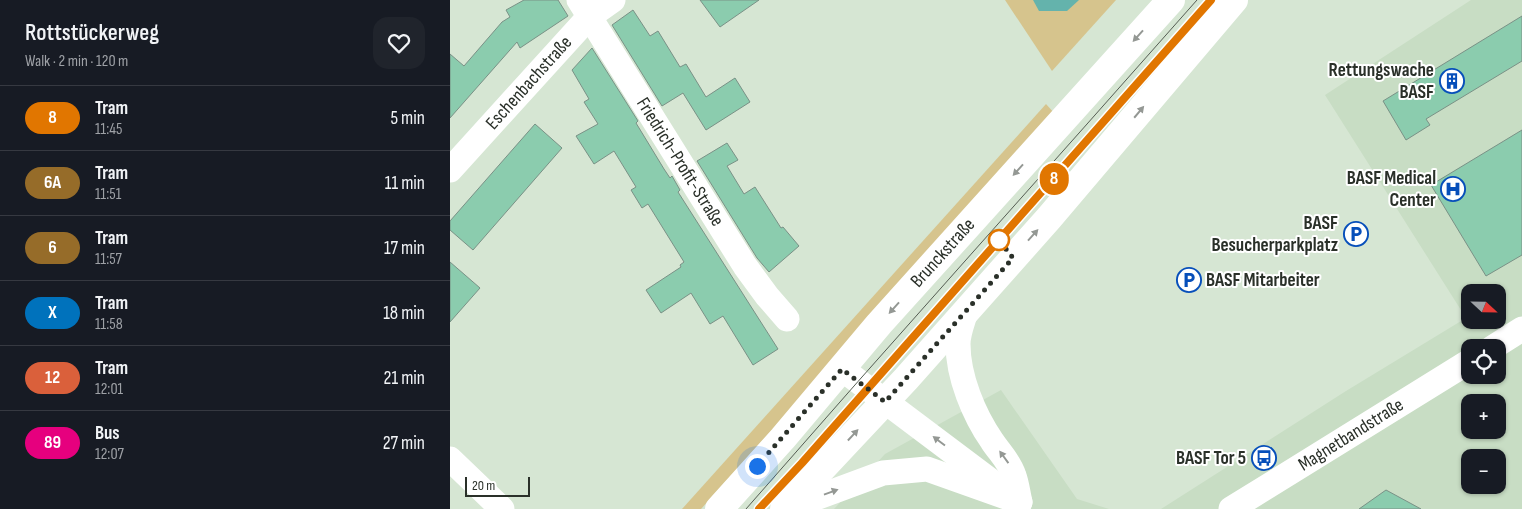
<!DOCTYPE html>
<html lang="en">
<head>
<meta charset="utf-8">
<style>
  :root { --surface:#171b24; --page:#20242c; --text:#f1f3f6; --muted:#9ea1a6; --line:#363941 }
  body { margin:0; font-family:"Sofia Sans Condensed",sans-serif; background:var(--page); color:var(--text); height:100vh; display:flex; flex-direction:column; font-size:19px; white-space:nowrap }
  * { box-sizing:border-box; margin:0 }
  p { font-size:16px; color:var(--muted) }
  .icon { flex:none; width:28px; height:28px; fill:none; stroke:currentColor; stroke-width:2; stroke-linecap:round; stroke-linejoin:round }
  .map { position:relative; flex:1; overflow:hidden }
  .side { display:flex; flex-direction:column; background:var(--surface); width:450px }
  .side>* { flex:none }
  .badge { padding:0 10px; border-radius:16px; font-size:18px; line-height:32px }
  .needle { width:32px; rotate:112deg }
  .buttons { position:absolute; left:1011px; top:284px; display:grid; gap:10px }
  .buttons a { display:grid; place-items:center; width:45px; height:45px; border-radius:10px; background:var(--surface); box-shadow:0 1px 4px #0004; font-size:25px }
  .scale { position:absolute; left:15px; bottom:12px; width:65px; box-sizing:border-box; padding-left:5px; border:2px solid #2a3029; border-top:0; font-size:14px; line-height:18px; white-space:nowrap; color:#2a3029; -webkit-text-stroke:4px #fff; paint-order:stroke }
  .you { position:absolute; width:25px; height:25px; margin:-12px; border:4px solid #fff; border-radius:50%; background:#1a73e8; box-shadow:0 0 0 8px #1a73e833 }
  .map>.badge { position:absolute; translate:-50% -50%; box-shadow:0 0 0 2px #fff }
  .round { display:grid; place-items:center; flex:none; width:52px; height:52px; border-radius:15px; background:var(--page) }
  .summary { display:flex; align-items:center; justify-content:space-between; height:85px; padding:0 25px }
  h1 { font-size:24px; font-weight:600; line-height:38px }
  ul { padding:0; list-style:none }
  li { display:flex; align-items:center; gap:15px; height:65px; padding:0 25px; border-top:1px solid var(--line) }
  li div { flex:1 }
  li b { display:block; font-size:19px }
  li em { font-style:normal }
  li .badge { min-width:55px; font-weight:700; text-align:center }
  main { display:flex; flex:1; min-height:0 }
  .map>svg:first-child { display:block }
</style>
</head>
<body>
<main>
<section class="side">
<div class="summary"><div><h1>Rottstückerweg</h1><p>Walk · 2 min · 120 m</p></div><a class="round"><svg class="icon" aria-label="heart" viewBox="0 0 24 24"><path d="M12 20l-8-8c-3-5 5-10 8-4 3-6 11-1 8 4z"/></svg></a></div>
<ul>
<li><span class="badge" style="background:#e17600;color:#fff">8</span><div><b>Tram</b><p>11:45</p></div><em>5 min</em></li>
<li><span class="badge" style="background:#966c29;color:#fff">6A</span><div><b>Tram</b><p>11:51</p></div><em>11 min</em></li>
<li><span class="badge" style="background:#966c29;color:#fff">6</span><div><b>Tram</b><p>11:57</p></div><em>17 min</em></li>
<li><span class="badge" style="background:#0072bc;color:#fff">X</span><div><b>Tram</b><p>11:58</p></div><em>18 min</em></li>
<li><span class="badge" style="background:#da603b;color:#fff">12</span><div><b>Tram</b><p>12:01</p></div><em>21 min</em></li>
<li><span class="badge" style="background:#e6007e;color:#fff">89</span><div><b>Bus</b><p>12:07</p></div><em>27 min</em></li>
</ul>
</section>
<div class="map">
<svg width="1072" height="509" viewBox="0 0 1072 509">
  <rect width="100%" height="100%" fill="#d6e6d3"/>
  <g fill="#c8ddc4" fill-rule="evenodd">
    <path d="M1021,0H1072V509H711L896,391L1016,318L875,95ZM1020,292H1048V320H1020ZM1020,348H1048V375H1020ZM1020,402H1048V430H1020ZM1020,458H1048V485H1020Z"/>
    <polygon points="551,390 627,499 659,509 384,509 435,454"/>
  </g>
  <g fill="#d6c48d">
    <polygon points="555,0 666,0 602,71"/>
    <polygon points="596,104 605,114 251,509 232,509"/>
  </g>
  <polygon fill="#64b3ac" points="583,0 629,0 617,11 589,11"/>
  <g fill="#8bccae" stroke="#7a9186">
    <polygon points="74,0 108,0 118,16 70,48 67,42 0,118 0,54 14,66 52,22 60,17 56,10"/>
    <polygon points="250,0 309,0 270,27"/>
    <polygon points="183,10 200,36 208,31 230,67 236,64 256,97 285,78 300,102 256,130 233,93 212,106 162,25"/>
    <polygon points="1072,16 1072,61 976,119 980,125 956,140 933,101"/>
    <polygon points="142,48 188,121 186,123 214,169 220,178 222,176 230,190 228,192 328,349 303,365 273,316 260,324 241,293 211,313 196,290 231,267 230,265 234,262 198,204 192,208 181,190 186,187 164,151 144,164 126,136 148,124 134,102 139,99 122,70"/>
    <polygon points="85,124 112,148 23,250 0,230 0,221"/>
    <polygon points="1072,130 1072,255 1036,276 981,185"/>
    <polygon points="277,143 288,160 277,166 294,194 305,187 331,228 333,227 349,246 319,272 307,258 247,161"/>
    <polygon points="0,262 30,288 0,322"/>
    <polygon points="936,490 971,509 909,509"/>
  </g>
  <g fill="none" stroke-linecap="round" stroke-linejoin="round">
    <g stroke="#fff" stroke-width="25">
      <polyline points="129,0 295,266 317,296 337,319"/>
      <polyline points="0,170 139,17 163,0"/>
      <path d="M516,311C513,322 508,333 508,344C508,377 524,415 542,441C549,452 560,462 564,476C567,484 568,494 570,502"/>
      <polyline points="1042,348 1072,329"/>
      <polyline points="392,369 549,487"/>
      <polyline points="0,459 52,509"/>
      <polyline points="336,509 433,473 477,469 570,502"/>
      <polyline points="781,509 1020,361"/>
    </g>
    <g stroke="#fff" stroke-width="28">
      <polyline points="269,509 333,438 429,324 721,0"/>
      <polyline points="334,509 456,379 599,218 784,0"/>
    </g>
    <g stroke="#555d53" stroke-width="1">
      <path d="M296,509C445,338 597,170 747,0"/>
      <polyline points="309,509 352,463 761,0"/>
    </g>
  </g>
  <defs><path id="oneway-solid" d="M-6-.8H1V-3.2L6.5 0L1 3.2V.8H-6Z" transform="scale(1.25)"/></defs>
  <g fill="#949894">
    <use href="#oneway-solid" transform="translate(688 36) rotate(132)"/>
    <use href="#oneway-solid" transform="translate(689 112) rotate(-50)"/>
    <use href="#oneway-solid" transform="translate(568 170) rotate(132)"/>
    <use href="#oneway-solid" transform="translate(583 235) rotate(-48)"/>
    <use href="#oneway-solid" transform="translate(444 308) rotate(132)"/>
    <use href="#oneway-solid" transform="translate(403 435) rotate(-47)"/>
    <use href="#oneway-solid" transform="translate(489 441) rotate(-143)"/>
    <use href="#oneway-solid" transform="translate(554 457) rotate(-126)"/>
    <use href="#oneway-solid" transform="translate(381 492) rotate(-20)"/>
  </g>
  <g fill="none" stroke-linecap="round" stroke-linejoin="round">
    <defs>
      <polyline id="line" points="309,509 352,463 761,0"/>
    </defs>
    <use href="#line" stroke="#fff" stroke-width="11"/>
    <use href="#line" stroke="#e17600" stroke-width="8"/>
    <polyline stroke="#2a3029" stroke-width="5" stroke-dasharray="0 9" points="307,466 392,369 435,402 563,258 549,240"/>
  </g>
  <defs>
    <symbol id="building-ring" viewBox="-11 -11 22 22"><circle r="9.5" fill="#fff" stroke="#074fba" stroke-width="1.5"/><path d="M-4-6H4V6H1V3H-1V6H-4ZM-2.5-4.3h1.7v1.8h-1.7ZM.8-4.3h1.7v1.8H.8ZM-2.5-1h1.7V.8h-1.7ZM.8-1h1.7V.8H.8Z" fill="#074fba"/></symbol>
    <symbol id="hospital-ring" viewBox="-11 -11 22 22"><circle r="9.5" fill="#fff" stroke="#074fba" stroke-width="1.5"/><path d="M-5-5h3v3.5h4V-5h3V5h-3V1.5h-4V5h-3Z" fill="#074fba"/></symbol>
    <symbol id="parking-ring" viewBox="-11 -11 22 22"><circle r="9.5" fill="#fff" stroke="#074fba" stroke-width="1.5"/><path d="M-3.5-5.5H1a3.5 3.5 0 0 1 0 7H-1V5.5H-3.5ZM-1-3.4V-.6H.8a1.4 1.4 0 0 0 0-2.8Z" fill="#074fba"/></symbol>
    <symbol id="bus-ring" viewBox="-11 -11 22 22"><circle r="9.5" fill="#fff" stroke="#074fba" stroke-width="1.5"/><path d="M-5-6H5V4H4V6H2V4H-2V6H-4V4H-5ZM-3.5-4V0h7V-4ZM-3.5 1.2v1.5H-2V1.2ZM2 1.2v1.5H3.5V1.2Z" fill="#074fba"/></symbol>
  </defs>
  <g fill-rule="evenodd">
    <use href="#building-ring" x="988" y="67" width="28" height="28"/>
    <use href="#hospital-ring" x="989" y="175" width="28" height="28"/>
    <use href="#parking-ring" x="892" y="220" width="28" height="28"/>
    <use href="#parking-ring" x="725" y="266" width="28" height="28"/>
    <use href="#bus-ring" x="800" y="444" width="28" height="28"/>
  </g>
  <circle fill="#fff" stroke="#e17600" stroke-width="2.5" cx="549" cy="240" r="10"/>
  <g text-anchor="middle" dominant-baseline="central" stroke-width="4" stroke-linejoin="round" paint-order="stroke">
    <g font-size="19" font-weight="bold" fill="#2a3029" stroke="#fff" text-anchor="end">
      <text x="984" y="70">Rettungswache<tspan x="984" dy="22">BASF</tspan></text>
      <text x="986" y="178">BASF Medical<tspan x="986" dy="22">Center</tspan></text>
      <text x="888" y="223">BASF<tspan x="888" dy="22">Besucherparkplatz</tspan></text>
      <text x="756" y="280" text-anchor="start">BASF Mitarbeiter</text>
      <text x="796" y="458">BASF Tor 5</text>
    </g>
    <g font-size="19" fill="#2a3029" stroke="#fff">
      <text transform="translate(79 83) rotate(-48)">Eschenbachstraße</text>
      <text transform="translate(230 162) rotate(58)">Friedrich-Profit-Straße</text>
      <text transform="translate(493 253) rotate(-48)">Brunckstraße</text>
      <text transform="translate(901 435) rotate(-32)">Magnetbandstraße</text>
    </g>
  </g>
</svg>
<div class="buttons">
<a><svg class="needle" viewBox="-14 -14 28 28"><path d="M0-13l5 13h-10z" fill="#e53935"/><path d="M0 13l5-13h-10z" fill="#9ea1a6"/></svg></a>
<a><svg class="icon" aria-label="locate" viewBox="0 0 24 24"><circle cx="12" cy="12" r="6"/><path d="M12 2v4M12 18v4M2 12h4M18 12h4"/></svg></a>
<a>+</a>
<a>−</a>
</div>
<div class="scale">20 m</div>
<div class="you" style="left:307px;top:466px"></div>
<b class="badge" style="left:604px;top:179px;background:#e17600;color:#fff">8</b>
</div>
</main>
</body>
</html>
